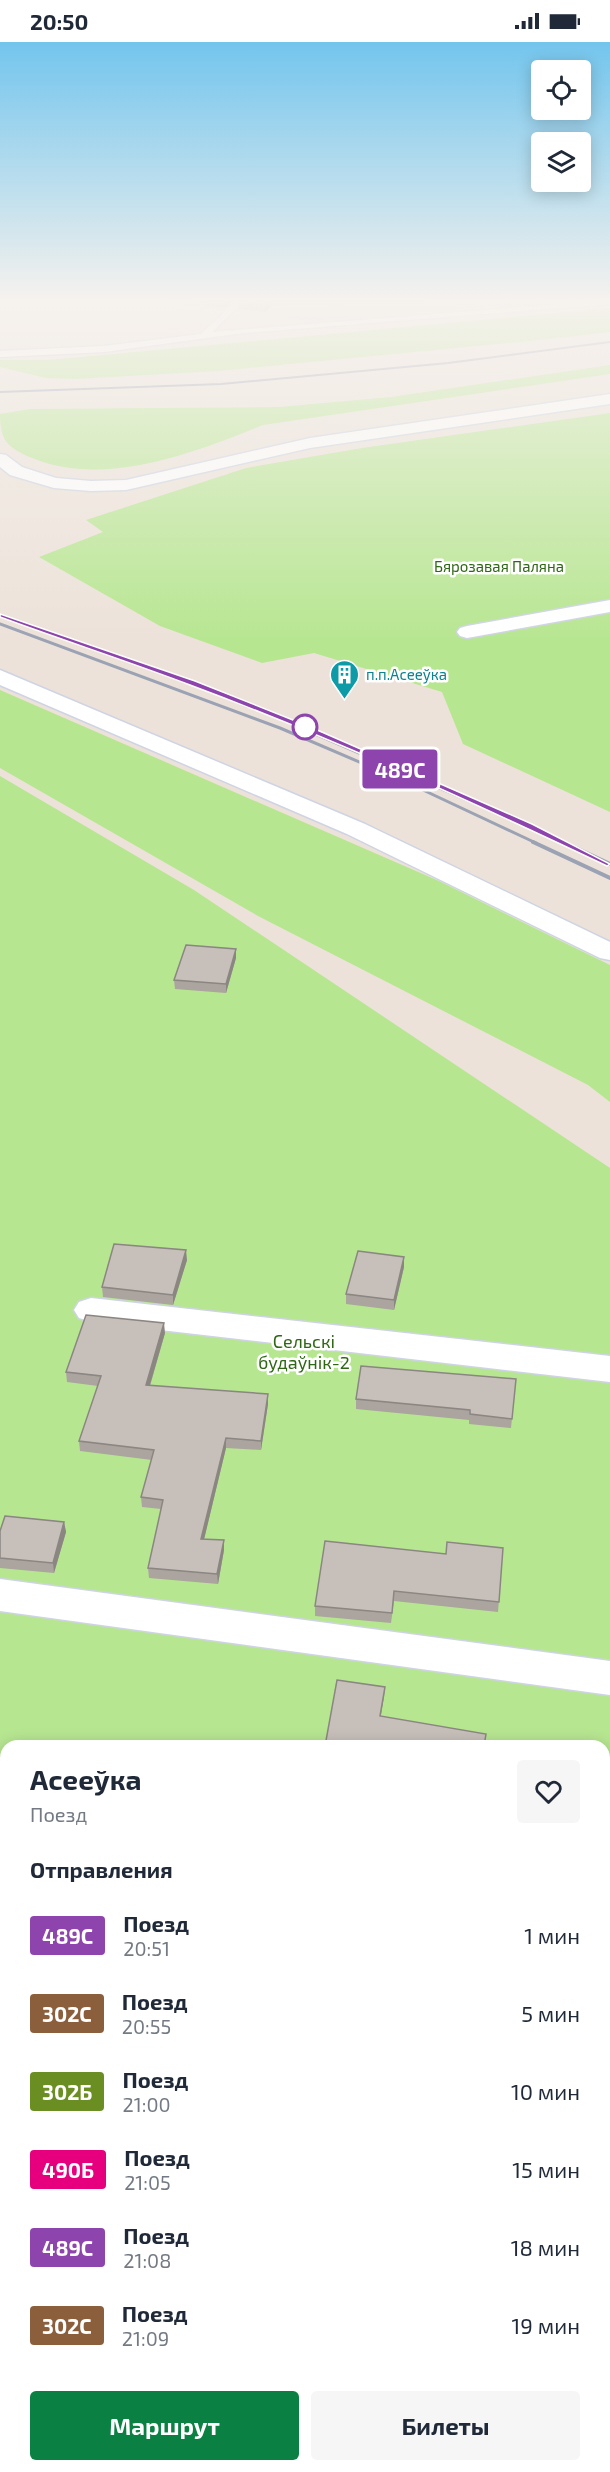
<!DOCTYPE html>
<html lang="ru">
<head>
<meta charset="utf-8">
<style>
  :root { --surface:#fff; --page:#f6f6f7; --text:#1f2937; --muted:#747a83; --accent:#0b8043 }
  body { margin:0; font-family:"Exo 2",sans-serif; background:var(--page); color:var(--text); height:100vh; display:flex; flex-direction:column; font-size:22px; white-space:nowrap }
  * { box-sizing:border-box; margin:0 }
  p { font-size:20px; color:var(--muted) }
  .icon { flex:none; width:33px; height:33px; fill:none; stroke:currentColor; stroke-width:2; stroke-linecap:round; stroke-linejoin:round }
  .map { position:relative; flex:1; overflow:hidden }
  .drawer { position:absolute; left:0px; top:1698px; width:610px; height:732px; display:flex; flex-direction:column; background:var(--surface); border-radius:18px 18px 0 0; box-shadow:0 3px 15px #0003 }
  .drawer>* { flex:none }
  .badge { padding:0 12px; border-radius:4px; font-size:21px; line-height:39px }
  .buttons { position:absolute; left:531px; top:18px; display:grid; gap:12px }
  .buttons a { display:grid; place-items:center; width:60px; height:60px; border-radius:6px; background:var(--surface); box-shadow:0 3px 15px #0003; font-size:30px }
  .map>.badge { position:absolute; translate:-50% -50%; box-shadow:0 0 0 3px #fff }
  h2 { padding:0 30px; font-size:22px; line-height:54px }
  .round { display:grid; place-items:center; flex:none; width:63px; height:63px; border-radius:6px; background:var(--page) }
  .headline { display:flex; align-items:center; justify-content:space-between; height:102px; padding:0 30px }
  h1 { font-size:28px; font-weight:700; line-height:45px }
  .button { display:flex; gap:12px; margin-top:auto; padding:12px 30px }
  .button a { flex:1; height:69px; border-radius:6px; background:var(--accent); color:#fff; font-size:24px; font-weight:700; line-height:69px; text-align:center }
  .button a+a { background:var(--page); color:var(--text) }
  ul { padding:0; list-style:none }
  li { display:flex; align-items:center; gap:18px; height:78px; padding:0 30px }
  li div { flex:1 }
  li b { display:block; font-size:22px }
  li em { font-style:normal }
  li .badge { min-width:66px; font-weight:700; text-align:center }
  .status { display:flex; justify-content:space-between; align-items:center; height:42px; padding:0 30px; background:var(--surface); direction:ltr }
  .status svg { height:16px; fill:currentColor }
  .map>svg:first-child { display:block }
</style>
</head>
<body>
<div class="status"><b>20:50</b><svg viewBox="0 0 49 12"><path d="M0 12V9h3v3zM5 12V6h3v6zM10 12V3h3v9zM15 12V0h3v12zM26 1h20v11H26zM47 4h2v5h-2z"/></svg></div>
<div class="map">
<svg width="610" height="2430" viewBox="0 0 610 2430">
  <rect width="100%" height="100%" fill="#ece2d9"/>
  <polygon fill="#dcdae3" points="135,258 583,258 310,279"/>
  <g fill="#b7e691" fill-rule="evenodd">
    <polygon points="610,266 610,290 559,296 217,329 76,337 46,336 0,325 0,318 48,318"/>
    <path d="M610,323V332L263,383C195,411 104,446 32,416C8,406 0,399 0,372L30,367L279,365L391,355Z"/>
    <polygon points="610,371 610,770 463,702 442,650 314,611 262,621 160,584 39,515 103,490 86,478 246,426 362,406"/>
    <polygon points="0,648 439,839 610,923 610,1060 588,1043 258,874 0,726"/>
    <path d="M0,734L194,848L610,1126V2430H0ZM6,1704H604V2424H6Z"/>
  </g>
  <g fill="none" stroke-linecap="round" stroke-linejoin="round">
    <defs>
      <polygon id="service" points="237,258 245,258 212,290 610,258 610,262 243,291 104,310 0,315 0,309 104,304 201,292"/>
      <g id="minor">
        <polygon points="610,558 610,570 467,596 460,594 457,590 460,586 467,584"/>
        <polygon points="0,628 365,782 610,900 610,918 600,916 347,792 0,643"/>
        <polygon points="91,1256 610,1314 610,1340 91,1280 79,1276 74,1268 79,1260"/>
        <polygon points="0,1537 610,1619 610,1653 0,1569"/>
        <polygon points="0,1961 6,1962 6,2008 0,2007"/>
        <polygon points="604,2052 610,2053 610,2103 604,2102"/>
      </g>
      <polygon id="tertiary" points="610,352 610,362 310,406 126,448 91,449 54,446 10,433 0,425 0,412 6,413 22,425 56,436 91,439 126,438 310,396"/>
    </defs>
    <use href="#service" stroke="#ced4e3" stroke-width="3"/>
    <use href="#minor" stroke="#ced4e3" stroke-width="3"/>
    <use href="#tertiary" stroke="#ced4e3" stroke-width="3"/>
    <use href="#service" fill="#fff" fill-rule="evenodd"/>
    <use href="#minor" fill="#fff" fill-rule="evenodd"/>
    <use href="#tertiary" fill="#fff" fill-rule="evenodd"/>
    <polyline stroke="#9ba2b4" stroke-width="2" points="0,350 221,342 448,321 610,300"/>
    <g stroke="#9ba2b4" stroke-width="3">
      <polyline points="0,582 280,686 406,740 536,801"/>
      <polyline points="70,598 192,641 247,664"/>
      <polyline points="281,677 566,801"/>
    </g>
    <g stroke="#9ba2b4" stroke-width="4">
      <polyline points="533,800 610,836"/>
      <polyline points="563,800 610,822"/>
    </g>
  </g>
  <g fill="#aba49f">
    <polygon points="183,258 234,258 225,266 207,264 207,260"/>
    <polygon points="238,258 424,258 424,262 272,263 265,270 239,267"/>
    <polygon points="236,907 236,916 226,951 175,947 174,938"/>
    <polygon points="187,1218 173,1263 103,1255 102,1245"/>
    <polygon points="404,1225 394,1268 346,1262 346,1252"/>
    <polygon points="165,1291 150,1344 268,1362 261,1408 226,1406 204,1497 224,1498 224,1508 218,1542 149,1536 148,1526 161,1467 142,1465 141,1455 152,1418 80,1409 79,1399 98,1344 67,1340 66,1330"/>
    <polygon points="516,1337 511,1386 469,1382 469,1378 356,1367 356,1357"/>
    <polygon points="64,1480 66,1490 54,1531 0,1526 0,1489"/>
    <polygon points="503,1506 498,1570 394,1559 391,1581 315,1574 315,1564 446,1512"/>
  </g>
  <g fill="#8b8682">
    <polygon points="225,258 234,258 225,266"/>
    <polygon points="265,258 272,258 272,263 265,270"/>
    <polygon points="236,907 236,916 226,951 226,942"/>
    <polygon points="186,1208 187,1218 173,1263 173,1253"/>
    <polygon points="404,1215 404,1225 394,1268 394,1258"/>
    <polygon points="164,1281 165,1291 147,1353 146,1343"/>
    <polygon points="268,1352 268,1362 261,1408 261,1399"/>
    <polygon points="226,1396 226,1406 202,1506 201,1497"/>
    <polygon points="64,1480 66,1490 54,1531 53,1521"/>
    <polygon points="224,1498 224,1508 218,1542 217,1532"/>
    <polygon points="385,1645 384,1655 379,1684 380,1674"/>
  </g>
  <g fill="#c7bfb9" stroke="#8b8682" stroke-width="1.5">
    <polygon points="186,903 236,907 226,942 174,938"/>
    <polygon points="114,1202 186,1208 173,1253 102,1245"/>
    <polygon points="358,1209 404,1215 394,1258 346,1252"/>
    <polygon points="86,1273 164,1281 146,1343 268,1352 261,1399 226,1396 201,1497 224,1498 217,1532 148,1526 163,1458 141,1455 154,1408 79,1399 101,1334 66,1330"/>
    <polygon points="361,1324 516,1337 512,1377 470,1372 470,1368 356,1357"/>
    <polygon points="5,1474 64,1480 53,1521 0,1516 0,1489"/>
    <polygon points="325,1499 446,1512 447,1500 503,1506 499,1560 394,1549 392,1571 315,1564"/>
    <polygon points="337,1638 385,1645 380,1674 486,1692 484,1704 325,1704"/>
  </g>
  <linearGradient id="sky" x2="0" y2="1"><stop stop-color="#73c5ed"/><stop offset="0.43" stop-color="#f6f2ee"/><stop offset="1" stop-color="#f6f2ee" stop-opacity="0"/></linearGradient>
  <rect width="610" height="598" fill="url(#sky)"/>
  <path fill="#8e44ad" stroke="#fff" stroke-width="1.5" d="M0,572L195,639L308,684L532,782L610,822L607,824C470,759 332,696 190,643C127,619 62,598 0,575Z"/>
  <defs>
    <symbol id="building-pin" viewBox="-11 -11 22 30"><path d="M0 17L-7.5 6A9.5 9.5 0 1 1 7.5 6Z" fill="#0f9aa8" stroke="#fff"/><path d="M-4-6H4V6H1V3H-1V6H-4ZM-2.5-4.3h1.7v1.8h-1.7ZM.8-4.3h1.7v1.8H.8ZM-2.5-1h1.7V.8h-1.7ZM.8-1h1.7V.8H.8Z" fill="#fff"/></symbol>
  </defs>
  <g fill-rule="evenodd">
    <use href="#building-pin" x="328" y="616" width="33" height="45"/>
  </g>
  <circle fill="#fff" stroke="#8e44ad" stroke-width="3" cx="305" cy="685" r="12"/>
  <g text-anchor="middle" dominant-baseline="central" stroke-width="5" stroke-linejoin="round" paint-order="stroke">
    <g font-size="15" fill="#2f6815" stroke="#fff">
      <text x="499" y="524">Бярозавая Паляна</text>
    </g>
    <g font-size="15" fill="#0d838f" stroke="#fff" text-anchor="start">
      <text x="366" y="632">п.п.Асееўка</text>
    </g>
    <g font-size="18" fill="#2f6815" stroke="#fff">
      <text x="304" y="1299">Сельскі<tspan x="304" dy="21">будаўнік-2</tspan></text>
    </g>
  </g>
</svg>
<div class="buttons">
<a><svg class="icon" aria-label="locate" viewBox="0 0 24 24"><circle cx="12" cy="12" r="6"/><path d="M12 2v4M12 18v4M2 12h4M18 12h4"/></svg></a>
<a><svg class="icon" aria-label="layers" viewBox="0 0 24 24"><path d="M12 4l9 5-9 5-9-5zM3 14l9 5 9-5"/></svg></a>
</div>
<b class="badge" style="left:400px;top:727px;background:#8e44ad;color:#fff">489С</b>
<section class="drawer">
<div class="headline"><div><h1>Асееўка</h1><p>Поезд</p></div><a class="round"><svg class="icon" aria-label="heart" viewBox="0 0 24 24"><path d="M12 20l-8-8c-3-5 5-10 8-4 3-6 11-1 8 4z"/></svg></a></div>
<h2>Отправления</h2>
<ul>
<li><span class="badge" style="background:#8e44ad;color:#fff">489С</span><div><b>Поезд</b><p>20:51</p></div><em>1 мин</em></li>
<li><span class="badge" style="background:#8b5e3c;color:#fff">302С</span><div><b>Поезд</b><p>20:55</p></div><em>5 мин</em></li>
<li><span class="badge" style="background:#6b8e23;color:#fff">302Б</span><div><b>Поезд</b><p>21:00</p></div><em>10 мин</em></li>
<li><span class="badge" style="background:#e6007e;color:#fff">490Б</span><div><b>Поезд</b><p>21:05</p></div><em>15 мин</em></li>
<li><span class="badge" style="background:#8e44ad;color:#fff">489С</span><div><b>Поезд</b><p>21:08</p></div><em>18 мин</em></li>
<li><span class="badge" style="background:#8b5e3c;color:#fff">302С</span><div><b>Поезд</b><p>21:09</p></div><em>19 мин</em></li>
</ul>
<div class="button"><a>Маршрут</a><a>Билеты</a></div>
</section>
</div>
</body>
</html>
